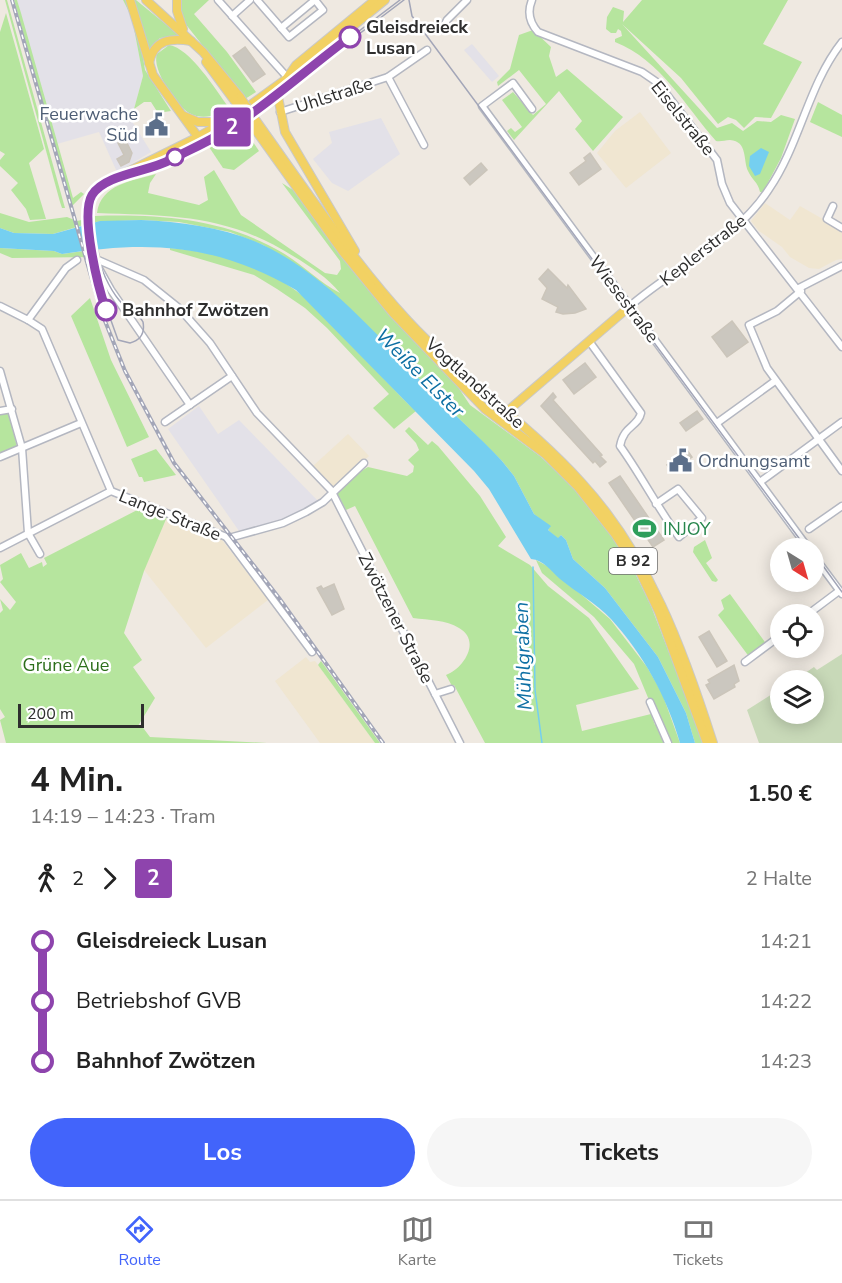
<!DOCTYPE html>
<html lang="de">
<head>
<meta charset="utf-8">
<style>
  :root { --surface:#fff; --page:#f6f6f6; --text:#222; --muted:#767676; --line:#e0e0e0; --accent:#4264fb }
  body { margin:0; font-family:"Nunito Sans",sans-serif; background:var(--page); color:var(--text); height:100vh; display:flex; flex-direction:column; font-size:22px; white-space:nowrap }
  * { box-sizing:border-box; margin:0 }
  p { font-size:20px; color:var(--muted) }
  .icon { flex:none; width:33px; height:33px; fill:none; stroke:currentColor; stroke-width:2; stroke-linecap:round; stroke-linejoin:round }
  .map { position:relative; height:743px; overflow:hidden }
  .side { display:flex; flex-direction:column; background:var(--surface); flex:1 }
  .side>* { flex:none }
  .badge { padding:0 12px; border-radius:4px; font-size:21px; line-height:39px }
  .needle { width:39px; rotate:143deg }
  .tools { position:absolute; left:770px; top:538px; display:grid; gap:12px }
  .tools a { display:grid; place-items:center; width:54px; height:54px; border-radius:50%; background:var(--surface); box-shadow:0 3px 15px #0003; font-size:30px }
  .scale { position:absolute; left:18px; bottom:15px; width:126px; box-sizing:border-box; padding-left:6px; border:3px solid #2e2e2e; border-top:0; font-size:16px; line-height:21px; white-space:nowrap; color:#2e2e2e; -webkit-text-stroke:4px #fff; paint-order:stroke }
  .map>.badge { position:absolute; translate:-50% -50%; box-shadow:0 0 0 3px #fff }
  .legs { display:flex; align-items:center; gap:9px; height:66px; padding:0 30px; font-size:20px }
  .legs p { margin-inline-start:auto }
  .head { display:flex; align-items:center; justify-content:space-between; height:102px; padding:0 30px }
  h1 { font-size:33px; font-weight:700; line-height:45px }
  .primary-button { display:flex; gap:12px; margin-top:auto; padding:12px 30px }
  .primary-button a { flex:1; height:69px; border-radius:36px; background:var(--accent); color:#fff; font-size:24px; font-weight:700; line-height:69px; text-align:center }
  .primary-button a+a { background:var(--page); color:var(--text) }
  ul { padding:0 30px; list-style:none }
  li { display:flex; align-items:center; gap:21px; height:60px; font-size:22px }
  li i { display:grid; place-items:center; width:9px; height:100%; margin:0 8px; background:currentColor }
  li i::after { content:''; width:15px; height:15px; margin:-8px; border:4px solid; border-radius:50%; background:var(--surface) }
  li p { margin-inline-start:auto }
  li:first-child i { background:linear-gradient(#0000 50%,currentColor 0) }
  li:last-child i { background:linear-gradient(currentColor 50%,#0000 0) }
  .tabs { display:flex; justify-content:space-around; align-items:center; height:84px; border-top:2px solid var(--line); background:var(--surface); font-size:16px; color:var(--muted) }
  .tabs a { display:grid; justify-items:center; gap:3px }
  .tabs .current { color:var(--accent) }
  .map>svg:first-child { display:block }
</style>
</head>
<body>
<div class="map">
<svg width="842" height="743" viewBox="0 0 842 743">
  <rect width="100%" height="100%" fill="#efe9e1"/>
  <g fill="#e3e1e8">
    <polygon points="17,0 123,0 132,18 143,76 133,113 133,123 151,152 117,172 99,132 57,144"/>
    <polygon points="472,44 499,76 492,82 464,50"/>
    <polygon points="381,118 400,154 348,191 332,183 313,159 332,143 329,132"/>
    <polygon points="199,406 218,434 239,420 318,501 290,517 239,531 168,429"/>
  </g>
  <g fill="#f0e6d1">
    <polygon points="640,112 671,153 626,188 597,153 615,131"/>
    <polygon points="765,203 790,220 800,206 842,230 842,259 836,260 819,269 809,268 790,257 782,247 759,231 751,221"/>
    <polygon points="348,434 369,456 334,488 313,466"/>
    <polygon points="168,515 222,540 268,600 206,648 144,570"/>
    <polygon points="306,657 310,662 315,661 318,665 375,743 320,743 275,681"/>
  </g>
  <g fill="#b6e59e">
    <polygon points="5,0 7,0 65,208 62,208 60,202"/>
    <polygon points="14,0 17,0 21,13 73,198 81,192 84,194 72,206"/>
    <polygon points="123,0 127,0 139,33 145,70 171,111 158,113 151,102 144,102 134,109 143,76 132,18"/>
    <polygon points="132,0 136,0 180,36 160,38 147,52 144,31"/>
    <polygon points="180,0 209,0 194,14 227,52 256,92 245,99 184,22 181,16"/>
    <path d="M642,0H788L763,44L802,62L771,118L755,117L744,128L736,120L728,117L718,124L681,78L622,24L717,128L732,123L743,131L757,121L771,122L781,115L795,119L781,158L763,192H760C758,182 752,180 748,171C743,161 748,141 730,140C725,140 721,142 716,141C685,106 661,60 615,42V39L622,36L621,31L618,29L616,33H611L606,29L607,17L613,7L624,11L623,22Z"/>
    <polygon points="6,13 44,149 29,163 46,219 30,220 26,209 11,190 18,183 0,166 0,160 5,154 0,151 0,32"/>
    <polygon points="533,30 551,47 549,56 556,77 567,69 623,117 593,151 575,129 582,121 559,91 514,140 507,131 511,128 515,132 522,127 502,100 513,92 533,115 546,104 519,70 498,86 497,82 510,69 519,35"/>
    <path d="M169,45C190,48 216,90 229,108C217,115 204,121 189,113C177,106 151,69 157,54Z"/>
    <polygon points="818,102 842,115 842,137 810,122"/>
    <polygon points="243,127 259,151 234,170 223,168 209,147"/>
    <path d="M214,170L241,215L325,273L337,275L341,269L340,261L282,183L293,190L390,314L452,378L470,405L541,457L578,492L606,528L632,567L651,606L704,743H695L686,713L658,657L605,588L573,559L566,540L561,535L558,539L548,530L550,527L534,514L514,476L502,461L324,285L263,245L230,232L179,222L141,220L95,222V216C160,214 226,219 283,253C303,265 320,283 340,293C328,278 310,266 293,256C226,214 173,216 97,213C101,184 132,181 156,174L150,183L148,193L199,205L208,200L204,177Z"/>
    <polygon points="0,213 29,222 67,217 77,221 86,219 87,224 53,234 14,233 0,228"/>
    <polygon points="0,248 54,251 62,254 91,250 92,257 12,258 0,253"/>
    <path d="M170,248C212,251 261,265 295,290C340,322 375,374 416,411L394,429L373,408L389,394L327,328L305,308L277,289L254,275L170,250Z"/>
    <polygon points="90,298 111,360 149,437 127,447 71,316"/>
    <polygon points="9,413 17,447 0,453 0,415"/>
    <path d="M409,427L428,445L432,441L438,446L480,496L506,537L498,546L530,565L548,586L589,618L639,689L576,705L582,731L651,714L655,725L659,724L634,664L594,617L542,573L536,560L549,567L610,619L647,667L662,693L680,743H485L454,685L452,686L446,675C463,669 482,641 459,628C446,620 429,620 413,618L355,506L346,510L337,493L352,476L368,467L407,476L413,472L414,466L408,460L419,450L416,443L405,431Z"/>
    <polygon points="156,449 176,475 144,482 142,477 139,477 131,459"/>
    <polygon points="143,507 167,517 144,571 124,633 142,660 133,667 155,698 138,726 141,725 150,737 267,743 6,743 0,720 5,717 0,709 0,613 3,610 0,599 10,610 16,602 0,582 3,579 0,565 21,553 29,568 42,562 43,567 47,564 44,558"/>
    <polygon points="705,540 712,558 706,563 718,580 716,582 712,581 693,552 694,547"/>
    <polygon points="730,594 767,645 750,658 718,615 724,609 721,600"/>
    <polygon points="321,661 380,743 375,743 318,665"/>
  </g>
  <polygon fill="#c8d9b8" points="842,654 842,743 759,743 747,710 780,689 780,714 813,714 813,681 793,681 814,667 817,670"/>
  <g fill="#75cff0">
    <polygon points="761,148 769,152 760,174 755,176 749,166 750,156"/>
    <path d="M141,220C182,222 223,227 261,244C328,275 379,338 430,390C453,414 479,436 502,461L514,476L534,514L551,526L548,530L558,538L561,535L566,540L573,559L605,588L658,657L686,713L695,743H680C667,697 643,654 611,619C596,603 577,593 560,579C551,571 544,560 531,559L489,489L474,471L296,290C217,244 151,240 62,254L54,251L0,248V228L14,233L53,234L100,221Z"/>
  </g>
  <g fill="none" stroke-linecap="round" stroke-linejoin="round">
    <polyline stroke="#75cff0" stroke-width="1.5" points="533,567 535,690 542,743"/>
  </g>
  <g fill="#cbc7bf" stroke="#cbc5ba" stroke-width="1.5">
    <polygon points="245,47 265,74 253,82 233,56"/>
    <polygon points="125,139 132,153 129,162 121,166 117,159 124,155 118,143"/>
    <polygon points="590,153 601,169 579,185 570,173 586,161 584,158"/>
    <polygon points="481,163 487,170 470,185 464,178"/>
    <polygon points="548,269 567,288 568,285 586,309 575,313 563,314 556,312 558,307 542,299 547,288 539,279"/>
    <polygon points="732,321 748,342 727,357 712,337"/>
    <polygon points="585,363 596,377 574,394 563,380"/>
    <polygon points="553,393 556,397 553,400 602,455 600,456 606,462 600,467 595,461 593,463 541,406"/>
    <polygon points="697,411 703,419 686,431 680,423"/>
    <polygon points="687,450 692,457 672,472 667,465"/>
    <polygon points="620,476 664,540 653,547 609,483"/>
    <polygon points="334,584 344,609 332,615 317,588 321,586 323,589"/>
    <polygon points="709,631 727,661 717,667 699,637"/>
    <polygon points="734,665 739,681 734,684 735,687 714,699 706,685 710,683 708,680"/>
  </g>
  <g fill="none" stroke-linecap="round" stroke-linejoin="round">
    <defs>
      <g id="minor">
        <polyline points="218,0 287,77"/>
        <polyline points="257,0 289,37 323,10 315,0"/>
        <path d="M532,0C527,12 529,22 538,32L642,72L658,83L717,160L722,184L730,203L842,347"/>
        <polyline points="232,16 250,0"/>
        <polyline points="281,28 315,0"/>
        <polyline points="442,30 447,20 467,0"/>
        <polyline points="388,77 424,145"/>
        <polyline points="532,109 513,83 482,106 809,549"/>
        <polyline points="280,112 388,77 427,50"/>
        <polyline points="833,206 827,219 842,228"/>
        <polyline points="799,288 842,266"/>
        <polyline points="801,291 777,311 749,325 767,368 842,471"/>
        <polyline points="0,306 28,320 66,268 77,260"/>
        <path d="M630,306C675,267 736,240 769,189C800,144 808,85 842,42"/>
        <polyline points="28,320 42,329 111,491 229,538 283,523 306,512 323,502 364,463"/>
        <path d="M589,341L641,413C638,427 624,425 620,446C641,475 657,507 679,537L702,518L678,489L656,504"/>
        <polyline points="0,371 22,448 28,533 40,554"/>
        <polyline points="190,405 111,290 98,267 96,259 144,280 179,308 210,343 257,413 331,490 460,743"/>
        <polyline points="0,411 12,409"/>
        <polyline points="165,422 232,376"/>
        <polyline points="717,423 775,381"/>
        <polyline points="0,457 81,423"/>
        <polyline points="760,482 842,422"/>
        <polyline points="809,529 842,506"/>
        <polyline points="227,538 312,652"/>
        <polyline points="0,548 111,491"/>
        <polyline points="813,555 842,594"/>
        <polyline points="807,615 839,591"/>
        <polyline points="745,662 780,636"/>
        <polyline points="435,694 451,689"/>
        <polyline points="650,702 668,743"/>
      </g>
      <g id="major">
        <polyline points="130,0 153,75 198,137"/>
        <polyline points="146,0 203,52 240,97"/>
        <polyline points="177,0 177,11 183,29"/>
        <polyline points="206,62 234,100"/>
        <path d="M149,63C154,39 171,38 191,41"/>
        <polyline points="184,116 198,122 221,122"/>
        <path d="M257,122C305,189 352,260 408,321C462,379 528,424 581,482C649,556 683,649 713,743"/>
        <polyline points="252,125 343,252 393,313 485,409 545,454 578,487 615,534 641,574 659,612 707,743"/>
        <polyline points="355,251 285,132 278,97 282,85 296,65 375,0"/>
        <path d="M96,259C88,234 82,204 101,185L198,137L238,114L300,69L385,0"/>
        <polyline points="503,415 630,306"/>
      </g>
    </defs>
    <use href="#minor" stroke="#b4b7c1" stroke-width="9"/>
    <use href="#major" stroke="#c9c9c9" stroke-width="10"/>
    <use href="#minor" stroke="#fff" stroke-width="6"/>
    <use href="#major" stroke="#f2d163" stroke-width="8"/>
    <g stroke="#a3a6b8" stroke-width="1.5">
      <path d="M400,0L230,129L157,166L110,179L95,191L88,209L94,273L118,340L130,343C141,340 145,333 143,322C138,312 126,309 119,300C100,277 81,219 98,193L118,180L162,167L231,131L404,0"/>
      <polyline points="409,0 412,16 807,549"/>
      <polyline points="813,552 842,592"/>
    </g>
    <defs>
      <polyline id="rail" points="12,0 101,311 125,371 174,463 279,598 383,743"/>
    </defs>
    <use href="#rail" stroke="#a3a6b8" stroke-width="4"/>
    <use href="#rail" stroke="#fff" stroke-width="1.5" stroke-dasharray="4.5" stroke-linecap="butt"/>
    <defs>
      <g id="major-bridge">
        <polyline points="240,97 257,122"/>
        <polyline points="234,100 252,125"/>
      </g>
    </defs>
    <use href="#major-bridge" stroke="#c9c9c9" stroke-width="10" stroke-linecap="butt"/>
    <use href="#major-bridge" stroke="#f2d163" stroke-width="8"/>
  </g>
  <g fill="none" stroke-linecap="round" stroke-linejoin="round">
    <defs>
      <path id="line-1" d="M106,310C98,287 80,215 92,195C105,174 148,172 170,160C193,148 217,138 238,123C277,97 312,65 350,37"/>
    </defs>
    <use href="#line-1" stroke="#fff" stroke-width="14"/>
    <use href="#line-1" stroke="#8e44ad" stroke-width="9"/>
  </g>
  <defs>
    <symbol id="civic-bare" viewBox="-9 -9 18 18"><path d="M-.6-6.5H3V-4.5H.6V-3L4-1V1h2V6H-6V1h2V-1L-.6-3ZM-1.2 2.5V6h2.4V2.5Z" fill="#5c6f8a" stroke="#fff" stroke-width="2.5" paint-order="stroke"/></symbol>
    <symbol id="stadium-bare" viewBox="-9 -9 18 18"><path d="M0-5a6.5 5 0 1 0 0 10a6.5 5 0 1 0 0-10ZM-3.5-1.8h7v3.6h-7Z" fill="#2e9e5b" stroke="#fff" stroke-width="2.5" paint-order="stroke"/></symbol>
  </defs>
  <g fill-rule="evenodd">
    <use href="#civic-bare" x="140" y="108" width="33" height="33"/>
    <use href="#civic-bare" x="664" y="444" width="33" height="33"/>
    <use href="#stadium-bare" x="628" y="512" width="33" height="33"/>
  </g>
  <g fill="#fff" stroke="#8e44ad" stroke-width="3">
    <circle cx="350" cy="37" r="10"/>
    <circle cx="175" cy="157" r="8"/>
    <circle cx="106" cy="310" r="10"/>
  </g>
  <g text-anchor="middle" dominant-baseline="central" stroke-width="5" stroke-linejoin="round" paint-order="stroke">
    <rect fill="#fff" stroke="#6d6d6d" stroke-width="1.5" x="609" y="548" width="48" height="26" rx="4.5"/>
    <g font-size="16" font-weight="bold" fill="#2e2e2e">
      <text x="633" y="561">B 92</text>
    </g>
    <g font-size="18" font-weight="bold" fill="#2e2e2e" stroke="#fff" text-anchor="start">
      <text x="366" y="27">Gleisdreieck<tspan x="366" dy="21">Lusan</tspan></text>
      <text x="122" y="310">Bahnhof Zwötzen</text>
    </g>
    <g font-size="18" fill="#2e2e2e" stroke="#fff">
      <text transform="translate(334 95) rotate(-18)">Uhlstraße</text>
      <text transform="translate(683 118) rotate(51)">Eiselstraße</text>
      <text transform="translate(703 250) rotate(-38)">Keplerstraße</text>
      <text transform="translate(624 299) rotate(53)">Wiesestraße</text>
      <text transform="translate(475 383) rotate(42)">Vogtlandstraße</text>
      <text transform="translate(170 515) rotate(22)">Lange Straße</text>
      <text transform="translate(396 618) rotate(63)">Zwötzener Straße</text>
    </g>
    <g font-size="18" fill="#4e5e75" stroke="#fff" text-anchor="end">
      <text x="138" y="114">Feuerwache<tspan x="138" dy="21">Süd</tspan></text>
      <text x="698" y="461" text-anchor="start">Ordnungsamt</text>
    </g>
    <g font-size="18" fill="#27864d" stroke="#fff" text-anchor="start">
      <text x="663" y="529">INJOY</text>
    </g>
    <g font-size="18" fill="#2c6e1b" stroke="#fff">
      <text x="66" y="665">Grüne Aue</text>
    </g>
    <g font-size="20" font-style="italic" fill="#0d6fa3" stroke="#fff">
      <text transform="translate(420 373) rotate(45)">Weiße Elster</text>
      <text transform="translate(523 656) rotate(-92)">Mühlgraben</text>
    </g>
  </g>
</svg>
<div class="tools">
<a><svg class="needle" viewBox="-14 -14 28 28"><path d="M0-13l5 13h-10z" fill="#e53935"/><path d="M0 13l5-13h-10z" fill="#767676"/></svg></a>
<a><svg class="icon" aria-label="locate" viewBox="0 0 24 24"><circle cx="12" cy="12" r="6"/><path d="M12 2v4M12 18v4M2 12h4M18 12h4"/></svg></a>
<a><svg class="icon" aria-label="layers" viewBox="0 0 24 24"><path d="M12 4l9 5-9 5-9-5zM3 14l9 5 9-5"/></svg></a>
</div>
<div class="scale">200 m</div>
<b class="badge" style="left:232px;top:127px;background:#8e44ad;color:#fff">2</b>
</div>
<section class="side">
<div class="head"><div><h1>4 Min.</h1><p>14:19 – 14:23 · Tram</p></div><b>1.50 €</b></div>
<div class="legs"><svg class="icon" aria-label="walk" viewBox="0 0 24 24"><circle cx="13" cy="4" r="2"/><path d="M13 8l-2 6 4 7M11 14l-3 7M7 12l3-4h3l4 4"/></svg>2<svg class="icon" aria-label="forward" viewBox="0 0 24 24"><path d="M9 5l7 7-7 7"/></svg><b class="badge" style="background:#8e44ad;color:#fff">2</b><p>2 Halte</p></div>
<ul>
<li><i style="color:#8e44ad"></i><b>Gleisdreieck Lusan</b><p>14:21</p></li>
<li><i style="color:#8e44ad"></i><span>Betriebshof GVB</span><p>14:22</p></li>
<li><i style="color:#8e44ad"></i><b>Bahnhof Zwötzen</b><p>14:23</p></li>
</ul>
<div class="primary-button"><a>Los</a><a>Tickets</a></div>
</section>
<nav class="tabs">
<a class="current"><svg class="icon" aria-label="directions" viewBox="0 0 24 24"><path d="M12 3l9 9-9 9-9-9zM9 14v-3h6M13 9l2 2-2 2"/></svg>Route</a>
<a><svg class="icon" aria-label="map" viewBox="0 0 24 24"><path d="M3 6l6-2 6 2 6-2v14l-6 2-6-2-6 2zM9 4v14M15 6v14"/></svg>Karte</a>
<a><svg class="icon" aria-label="tickets" viewBox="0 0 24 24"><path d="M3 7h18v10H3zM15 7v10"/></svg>Tickets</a>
</nav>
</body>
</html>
